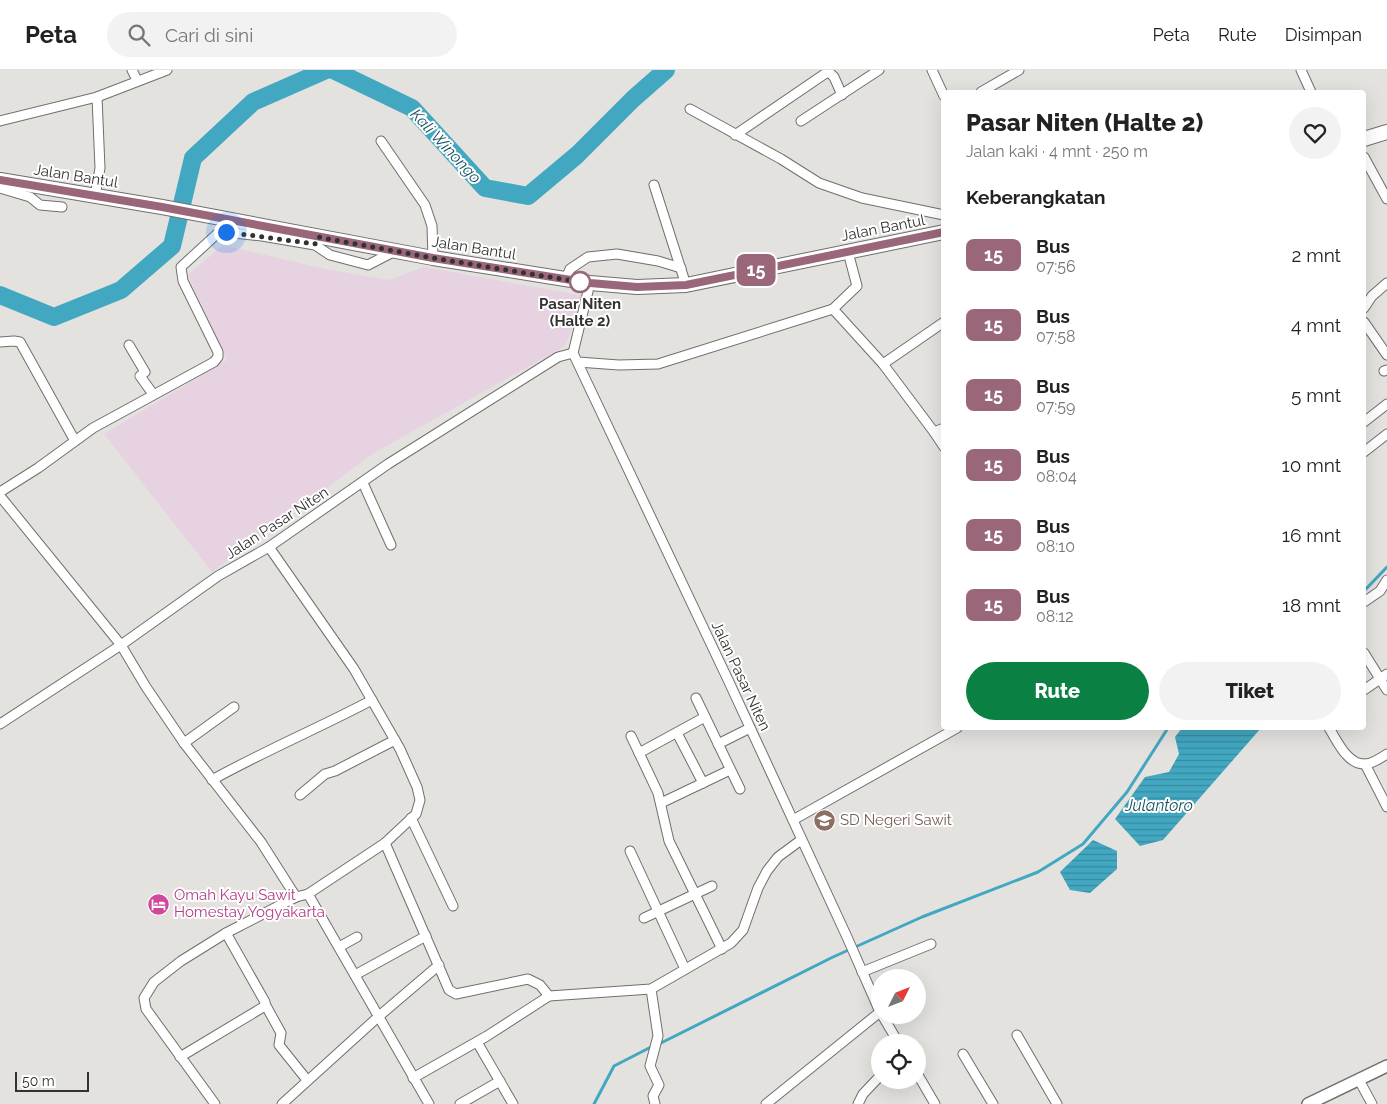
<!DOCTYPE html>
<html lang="id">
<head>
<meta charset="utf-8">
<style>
  :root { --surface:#fff; --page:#f2f2f2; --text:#222; --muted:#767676; --line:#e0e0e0; --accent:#0b8043 }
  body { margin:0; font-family:Raleway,sans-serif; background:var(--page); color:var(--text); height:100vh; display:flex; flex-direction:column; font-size:19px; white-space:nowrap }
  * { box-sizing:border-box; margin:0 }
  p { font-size:16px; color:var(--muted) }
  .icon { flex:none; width:28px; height:28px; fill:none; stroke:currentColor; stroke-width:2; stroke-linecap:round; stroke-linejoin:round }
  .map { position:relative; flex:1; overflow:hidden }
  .drawer { position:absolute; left:941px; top:20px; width:425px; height:640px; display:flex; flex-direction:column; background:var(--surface); border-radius:5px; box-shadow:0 5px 20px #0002 }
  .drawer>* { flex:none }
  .badge { padding:0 10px; border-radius:8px; font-size:18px; line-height:32px }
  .needle { width:32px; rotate:48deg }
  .controls { position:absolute; left:871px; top:899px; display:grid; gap:10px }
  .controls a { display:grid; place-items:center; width:55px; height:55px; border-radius:50%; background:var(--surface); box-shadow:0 5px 20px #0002; font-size:25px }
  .scale { position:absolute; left:15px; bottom:12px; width:74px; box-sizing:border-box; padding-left:5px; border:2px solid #323230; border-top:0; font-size:14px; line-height:18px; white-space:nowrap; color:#323230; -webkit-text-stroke:4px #fff; paint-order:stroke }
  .you { position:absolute; width:25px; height:25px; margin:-12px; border:4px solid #fff; border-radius:50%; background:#1a73e8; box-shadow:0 0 0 8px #1a73e833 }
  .map>.badge { position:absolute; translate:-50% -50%; box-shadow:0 0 0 2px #fff }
  h2 { padding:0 25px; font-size:19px; line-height:45px }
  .round { display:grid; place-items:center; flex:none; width:52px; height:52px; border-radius:26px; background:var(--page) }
  .headline { display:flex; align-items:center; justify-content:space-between; height:85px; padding:0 25px }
  h1 { font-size:24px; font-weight:800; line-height:38px }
  .button { display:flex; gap:10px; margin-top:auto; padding:10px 25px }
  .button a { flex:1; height:58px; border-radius:30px; background:var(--accent); color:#fff; font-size:20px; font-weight:800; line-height:58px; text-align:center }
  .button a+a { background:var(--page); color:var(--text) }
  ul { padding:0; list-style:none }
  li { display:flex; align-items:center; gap:15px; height:70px; padding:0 25px }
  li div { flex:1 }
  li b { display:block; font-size:19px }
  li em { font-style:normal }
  li .badge { min-width:55px; font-weight:700; text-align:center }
  header { display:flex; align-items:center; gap:30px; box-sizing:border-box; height:70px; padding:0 25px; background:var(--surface); border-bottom:1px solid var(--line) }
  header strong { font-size:24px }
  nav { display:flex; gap:28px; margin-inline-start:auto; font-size:18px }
  .search { width:350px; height:45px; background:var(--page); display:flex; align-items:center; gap:12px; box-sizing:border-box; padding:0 18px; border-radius:28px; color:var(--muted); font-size:19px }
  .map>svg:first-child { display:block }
</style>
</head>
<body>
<header>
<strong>Peta</strong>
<div class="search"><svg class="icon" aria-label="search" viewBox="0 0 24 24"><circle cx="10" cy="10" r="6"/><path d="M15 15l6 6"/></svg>Cari di sini</div>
<nav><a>Peta</a><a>Rute</a><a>Disimpan</a></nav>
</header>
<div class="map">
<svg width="1387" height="1034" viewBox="0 0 1387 1034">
  <defs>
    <pattern id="water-rules" width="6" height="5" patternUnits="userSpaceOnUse" patternTransform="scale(1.25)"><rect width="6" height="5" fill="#42a7c1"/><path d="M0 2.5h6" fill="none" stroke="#38899d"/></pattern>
  </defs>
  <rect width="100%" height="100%" fill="#e4e2df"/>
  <polygon fill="#e6d2e1" points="223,175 325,199 389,210 424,197 585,226 565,276 374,383 212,502 104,364 227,290 188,205"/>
  <g fill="url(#water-rules)">
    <polygon points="1182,658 1261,658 1163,770 1140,776 1115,749 1145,707 1169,702 1179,684 1175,667"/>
    <polygon points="1093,770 1117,781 1117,799 1090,823 1070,820 1060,802"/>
  </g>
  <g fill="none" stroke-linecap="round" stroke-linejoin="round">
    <g stroke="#42a7c1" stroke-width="3">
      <polyline points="1364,521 1387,497"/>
      <polyline points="659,974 833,887 922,847 1038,802 1083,774 1127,722 1168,658"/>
      <polyline points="594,1034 614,996 653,976"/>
    </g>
    <g stroke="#42a7c1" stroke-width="18">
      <polyline points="333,0 412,38 485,118 528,126 577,85 633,29 666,0"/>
      <polyline points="0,225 54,247 121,220 172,176 193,88 253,32 326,0"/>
    </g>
    <defs>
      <g id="minor">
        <polyline points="132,0 137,10"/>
        <polyline points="932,0 944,26"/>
        <polyline points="1301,0 1311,22"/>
        <polyline points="981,22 1019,0"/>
        <polyline points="690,39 781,89 819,113 862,128 944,145"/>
        <polyline points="0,51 97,27 167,0"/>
        <polyline points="801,51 879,0"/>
        <polyline points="735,65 826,3 829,2 834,7 842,25"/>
        <polyline points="381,71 425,135 432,156 433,188"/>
        <polyline points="1364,87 1387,129"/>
        <polyline points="654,115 686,215"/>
        <polyline points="0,118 30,127 40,135 62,137"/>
        <polyline points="95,126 100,98 97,27"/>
        <polyline points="566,209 570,199 588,187 617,184 658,191 681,198"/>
        <polyline points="590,213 573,283 729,612 847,867 880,942"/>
        <polyline points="1364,238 1372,226 1387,213"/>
        <polyline points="833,239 883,294 934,362 944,358"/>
        <polyline points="1364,252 1387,285"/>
        <polyline points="0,272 14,271 20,272 75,371"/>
        <polyline points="129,275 145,302 140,306 153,324"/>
        <polyline points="578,292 619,295 658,294 833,239 857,216 848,182"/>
        <polyline points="883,294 944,252"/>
        <polyline points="1384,301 1387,300"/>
        <polyline points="1364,352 1387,334"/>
        <polyline points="934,362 944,377"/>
        <polyline points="1364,382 1387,364"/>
        <polyline points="363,413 391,475"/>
        <polyline points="0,422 38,398 93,358 214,292 218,287 218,282 183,211 181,197 218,163 225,162 262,166 315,175 330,185 368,195 395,181"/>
        <polyline points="0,426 121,575 146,617 184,673 261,772 296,827"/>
        <polyline points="1364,532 1380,521 1387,510"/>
        <polyline points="1364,583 1387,620"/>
        <polyline points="1364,620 1387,604"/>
        <polyline points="696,628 740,719"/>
        <polyline points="0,654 121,575 218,506 269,477 388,394 558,287 573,283"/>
        <path d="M1329,658C1337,670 1347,695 1365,694C1372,694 1381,688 1387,684"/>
        <polyline points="677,663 703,713"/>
        <polyline points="631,666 658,723 669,771 722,879"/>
        <polyline points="184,673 234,637"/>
        <polyline points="718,674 750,658"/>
        <polyline points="639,683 705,647"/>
        <polyline points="1365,694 1387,737"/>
        <path d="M212,710C264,681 319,658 372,630"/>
        <polyline points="300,725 325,704 335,701 395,670"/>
        <polyline points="661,733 730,700"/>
        <polyline points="411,748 453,836"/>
        <polyline points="793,750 957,658"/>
        <polyline points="385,773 449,920 456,924 528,909 540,915 549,926 651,919 731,873 743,860 758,818 767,801 778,787 801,770"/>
        <polyline points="630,781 685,899"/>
        <polyline points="308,824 429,1034"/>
        <polyline points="644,848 712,816"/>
        <polyline points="339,877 357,867"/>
        <polyline points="862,902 931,874"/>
        <polyline points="355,905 426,866"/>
        <polyline points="651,919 658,966 650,996 659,1015 653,1026 655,1034"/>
        <polyline points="265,934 281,963 279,975 307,1010"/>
        <polyline points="882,945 898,972"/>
        <polyline points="1017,965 1057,1034"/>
        <polyline points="477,972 513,1034"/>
        <polyline points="963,984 993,1034"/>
        <polyline points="180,987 265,936 265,932 226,863"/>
        <polyline points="918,1005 935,1034"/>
        <polyline points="413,1008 487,966 549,926"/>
        <polyline points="1359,1010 1372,1034"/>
        <polyline points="215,1034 146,939 144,928 154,912 181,891 226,863 296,827 308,824 385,773 416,744 420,730 417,717 400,679 354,599 269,477"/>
        <polyline points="282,1034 378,947 439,895"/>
        <polyline points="460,1034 500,1011"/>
        <polyline points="766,1034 880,942"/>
        <polyline points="858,1034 863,1024 880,1006"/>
      </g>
      <polyline id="tertiary" points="1308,1034 1387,996"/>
      <g id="primary">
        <polyline points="1364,69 1387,62"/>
        <polyline points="0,110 162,137 433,188 590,213 637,217 686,215 944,162"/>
      </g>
    </defs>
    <use href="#minor" stroke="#716f6d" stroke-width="11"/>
    <use href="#tertiary" stroke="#716f6d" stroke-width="14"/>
    <use href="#primary" stroke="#716f6d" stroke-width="16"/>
    <use href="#minor" stroke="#fff" stroke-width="9"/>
    <use href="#tertiary" stroke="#fff" stroke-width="11"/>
    <use href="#primary" stroke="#fff" stroke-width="14"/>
  </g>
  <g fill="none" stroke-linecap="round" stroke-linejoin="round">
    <defs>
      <polyline id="line" points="0,110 162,137 433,188 590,213 637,217 686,215 944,162"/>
    </defs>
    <use href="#line" stroke="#fff" stroke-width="11"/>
    <use href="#line" stroke="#99667a" stroke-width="8"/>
    <polyline stroke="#323230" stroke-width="5" stroke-dasharray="0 9" points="226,162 315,174 318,167 433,188 580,212"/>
  </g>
  <defs>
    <symbol id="school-disc" viewBox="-11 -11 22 22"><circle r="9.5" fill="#8d6e63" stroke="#fff"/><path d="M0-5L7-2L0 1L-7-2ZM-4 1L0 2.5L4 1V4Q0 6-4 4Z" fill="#fff"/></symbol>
    <symbol id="hotel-disc" viewBox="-11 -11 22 22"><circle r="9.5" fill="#d1479c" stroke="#fff"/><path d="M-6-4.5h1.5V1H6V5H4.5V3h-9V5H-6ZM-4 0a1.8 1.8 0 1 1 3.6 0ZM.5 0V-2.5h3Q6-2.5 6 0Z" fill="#fff"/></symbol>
  </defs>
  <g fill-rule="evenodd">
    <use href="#school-disc" x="812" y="738" width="25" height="25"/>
    <use href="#hotel-disc" x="146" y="822" width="25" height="25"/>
  </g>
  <circle fill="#fff" stroke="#99667a" stroke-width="2.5" cx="580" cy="212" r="10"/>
  <g text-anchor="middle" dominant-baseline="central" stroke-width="4" stroke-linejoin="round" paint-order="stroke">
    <g font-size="15" fill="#323230" stroke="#fff">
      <text transform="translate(76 106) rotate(9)">Jalan Bantul</text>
      <text transform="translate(883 158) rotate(-11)">Jalan Bantul</text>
      <text transform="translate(474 178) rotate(9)">Jalan Bantul</text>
      <text transform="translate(277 453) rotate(-33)">Jalan Pasar Niten</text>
      <text transform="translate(741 606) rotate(65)">Jalan Pasar Niten</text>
    </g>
    <g font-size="15" font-weight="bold" fill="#323230" stroke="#fff">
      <text x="580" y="234">Pasar Niten<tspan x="580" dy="17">(Halte 2)</tspan></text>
    </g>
    <g font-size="15" fill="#785e54" stroke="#fff" text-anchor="start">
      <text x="840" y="750">SD Negeri Sawit</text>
    </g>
    <g font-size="15" fill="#b23c85" stroke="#fff" text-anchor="start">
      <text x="174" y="825">Omah Kayu Sawit<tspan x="174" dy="17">Homestay Yogyakarta</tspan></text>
    </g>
    <g font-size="16" font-style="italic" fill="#19525f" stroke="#fff">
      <text transform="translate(446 76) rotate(47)">Kali Winongo</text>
      <text x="1159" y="735">Julantoro</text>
    </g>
  </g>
</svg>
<div class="controls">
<a><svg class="needle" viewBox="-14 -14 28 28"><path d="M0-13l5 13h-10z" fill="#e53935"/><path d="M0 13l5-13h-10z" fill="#767676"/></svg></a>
<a><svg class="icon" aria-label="locate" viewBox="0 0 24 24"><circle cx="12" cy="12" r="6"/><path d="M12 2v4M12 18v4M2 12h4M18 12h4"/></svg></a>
</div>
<div class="scale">50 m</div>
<div class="you" style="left:226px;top:162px"></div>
<b class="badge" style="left:756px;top:200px;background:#99667a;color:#fff">15</b>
<section class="drawer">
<div class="headline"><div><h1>Pasar Niten (Halte 2)</h1><p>Jalan kaki · 4 mnt · 250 m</p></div><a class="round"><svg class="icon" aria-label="heart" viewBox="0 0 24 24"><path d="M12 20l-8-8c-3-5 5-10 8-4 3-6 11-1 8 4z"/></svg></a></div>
<h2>Keberangkatan</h2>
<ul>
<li><span class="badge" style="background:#99667a;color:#fff">15</span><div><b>Bus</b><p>07:56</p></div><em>2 mnt</em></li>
<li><span class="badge" style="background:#99667a;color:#fff">15</span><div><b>Bus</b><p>07:58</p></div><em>4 mnt</em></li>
<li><span class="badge" style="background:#99667a;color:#fff">15</span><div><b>Bus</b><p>07:59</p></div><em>5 mnt</em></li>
<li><span class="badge" style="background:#99667a;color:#fff">15</span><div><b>Bus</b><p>08:04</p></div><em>10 mnt</em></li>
<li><span class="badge" style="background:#99667a;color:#fff">15</span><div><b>Bus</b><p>08:10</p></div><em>16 mnt</em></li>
<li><span class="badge" style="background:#99667a;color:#fff">15</span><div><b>Bus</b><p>08:12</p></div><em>18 mnt</em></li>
</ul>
<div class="button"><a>Rute</a><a>Tiket</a></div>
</section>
</div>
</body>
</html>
